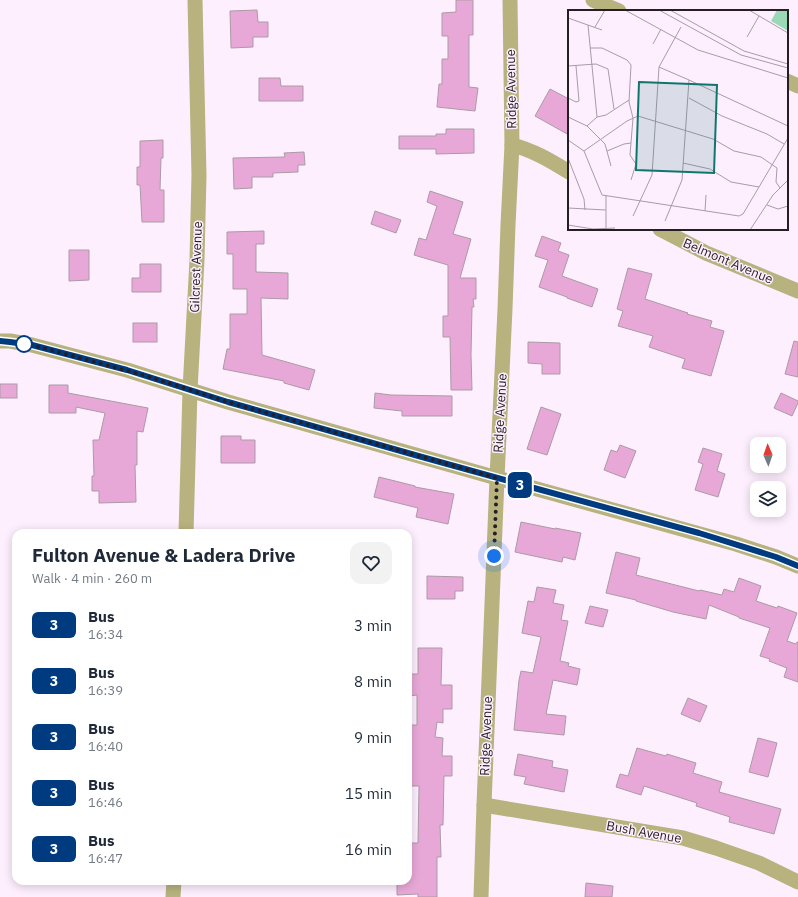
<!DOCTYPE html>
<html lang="en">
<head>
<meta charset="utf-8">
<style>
  :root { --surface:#fff; --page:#f2f2f3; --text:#1f2937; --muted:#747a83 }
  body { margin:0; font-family:"IBM Plex Sans",sans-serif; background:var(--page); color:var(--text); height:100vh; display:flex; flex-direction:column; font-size:15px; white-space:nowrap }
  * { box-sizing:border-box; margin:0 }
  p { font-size:13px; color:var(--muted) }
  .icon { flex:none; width:22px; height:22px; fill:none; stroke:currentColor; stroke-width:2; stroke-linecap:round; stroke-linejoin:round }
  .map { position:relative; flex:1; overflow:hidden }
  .drawer { position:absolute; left:12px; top:529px; width:400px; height:356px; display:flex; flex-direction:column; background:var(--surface); border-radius:12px; box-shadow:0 2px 10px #0003 }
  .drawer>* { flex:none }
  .badge { padding:0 8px; border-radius:6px; font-size:14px; line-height:26px }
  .needle { width:26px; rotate:358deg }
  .controls { position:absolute; left:750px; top:437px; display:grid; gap:8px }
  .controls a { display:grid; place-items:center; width:36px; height:36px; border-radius:8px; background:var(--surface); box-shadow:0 2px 10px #0003; font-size:20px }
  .you { position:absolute; width:20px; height:20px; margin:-10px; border:3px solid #fff; border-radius:50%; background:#1a73e8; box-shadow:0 0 0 6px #1a73e833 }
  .map>.badge { position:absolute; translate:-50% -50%; box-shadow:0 0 0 2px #fff }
  .round { display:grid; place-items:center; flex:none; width:42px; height:42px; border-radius:12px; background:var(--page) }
  .head { display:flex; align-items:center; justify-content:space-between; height:68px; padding:0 20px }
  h1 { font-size:19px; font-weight:800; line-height:30px }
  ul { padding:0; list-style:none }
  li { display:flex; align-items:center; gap:12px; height:56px; padding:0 20px }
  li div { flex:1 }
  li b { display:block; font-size:15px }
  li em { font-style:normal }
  li .badge { min-width:44px; font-weight:700; text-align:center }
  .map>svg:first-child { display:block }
</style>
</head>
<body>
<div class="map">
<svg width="798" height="897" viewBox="0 0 798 897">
  <rect width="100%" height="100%" fill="#feeffe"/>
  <g fill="#e8a8d7" stroke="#ab9aa6">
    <polygon points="456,0 473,0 473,35 469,35 469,87 478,88 475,111 437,107 439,84 442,84 442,59 448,59 448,36 442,36 442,13 456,12"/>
    <polygon points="257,10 258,22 268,22 268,37 253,37 253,47 231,48 230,11"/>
    <polygon points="259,78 280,78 281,86 303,86 303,101 259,101"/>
    <polygon points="550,89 569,99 569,135 535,116"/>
    <polygon points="446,129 474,129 474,153 436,154 436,149 399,149 399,136 436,136 436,134 446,134"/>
    <polygon points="163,140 163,158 161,158 160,190 164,190 164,222 142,222 140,185 137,185 137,167 140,167 140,141"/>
    <polygon points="304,152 305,165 298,165 298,172 273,173 273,177 252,177 252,188 234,189 233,158 285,157 284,153"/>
    <polygon points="430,191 463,202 453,234 471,239 460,278 476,278 476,299 473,299 474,307 472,307 471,355 472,390 451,390 450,337 443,337 443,316 448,316 448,265 414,255 419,238 426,240 437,206 427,202"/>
    <polygon points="375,211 401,220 396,233 371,224"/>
    <polygon points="264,231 264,244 256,244 256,272 288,273 288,299 261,298 262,355 315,370 309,390 284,383 284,381 223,369 227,349 230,349 230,314 247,314 247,289 233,289 233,254 227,254 227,232"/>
    <polygon points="542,236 561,243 558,251 569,255 562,276 598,289 592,307 567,298 567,297 539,287 548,260 535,256"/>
    <polygon points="69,250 89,250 89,280 69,281"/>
    <polygon points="140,264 161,264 161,292 132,292 132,278 140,278"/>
    <polygon points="628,268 652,274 645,299 688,313 687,314 712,321 710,327 724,331 711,376 682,368 685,359 649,347 653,336 618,326 623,311 617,309"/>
    <rect x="133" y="323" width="24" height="19"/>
    <polygon points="794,341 798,342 798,377 785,374"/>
    <polygon points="528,342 560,343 560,374 542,374 542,364 528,363"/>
    <rect x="0" y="384" width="17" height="14"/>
    <polygon points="49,385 68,385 68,393 148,408 143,432 137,431 137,465 135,465 136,502 99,503 99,491 92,491 92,476 94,476 93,440 99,440 105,413 76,407 76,413 49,413"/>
    <polygon points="375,393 391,395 452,396 452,416 402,416 402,411 374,408"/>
    <polygon points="781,393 798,401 798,403 792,416 774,408"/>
    <polygon points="541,407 561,414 547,455 527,449"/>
    <polygon points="221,436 241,436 241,440 255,440 255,463 221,463"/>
    <polygon points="620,445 636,451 625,478 604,470 611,450 617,452"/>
    <polygon points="703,448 722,454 717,471 725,474 718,497 695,490 703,464 698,462"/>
    <polygon points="379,477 415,486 415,487 454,494 448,524 416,517 418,508 374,497"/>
    <polygon points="521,522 555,529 555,528 581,533 575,560 563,557 562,562 515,552"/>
    <polygon points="616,552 640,558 636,575 699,591 700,590 722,595 724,589 734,592 739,578 761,586 756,601 777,608 778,606 797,613 787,641 796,644 797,642 798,642 798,682 784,677 787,668 769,661 770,659 760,656 770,628 739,618 739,617 709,605 706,619 673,612 636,601 636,600 606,593"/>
    <polygon points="427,576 463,577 463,591 455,591 455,599 427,599"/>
    <polygon points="537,587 556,590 553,603 564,605 561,620 568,621 560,661 569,663 568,666 580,669 577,685 553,680 546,714 566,716 564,735 514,730 519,680 521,671 533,673 541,637 522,633 528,601 534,602"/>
    <polygon points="590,606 608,610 603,627 585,623"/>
    <polygon points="418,648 442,648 441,685 452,685 452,709 443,709 443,723 437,722 435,737 443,738 442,756 452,756 452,776 444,776 443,825 440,825 441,857 437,857 437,897 418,897 418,894 397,895 397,881 408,881 408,871 411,871 411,843 418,843 419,786 408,786 408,756 411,756 411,725 417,725 417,695 408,696 408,674 418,674"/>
    <polygon points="688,698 707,706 700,722 681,714"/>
    <polygon points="758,738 777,743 768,777 749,772"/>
    <polygon points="637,748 666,756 667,754 696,763 693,773 722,782 719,792 781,809 774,834 729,822 730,817 696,806 697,803 644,786 641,795 616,787 620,774 628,776"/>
    <polygon points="518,754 553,761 552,767 568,770 564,792 524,784 526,777 514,775"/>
    <polygon points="586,883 613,886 612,897 585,897"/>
  </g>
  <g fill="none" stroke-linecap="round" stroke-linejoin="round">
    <g stroke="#b7b27e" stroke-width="15">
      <polyline points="593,0 619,11"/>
      <polyline points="787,81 798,86"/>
      <path d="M512,145C533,150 551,161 569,172"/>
      <polyline points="660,229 706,253 798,291"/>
      <polyline points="0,341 10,341 32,345 127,370 228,402 497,478 736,544 776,557 798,566"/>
      <polyline points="186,533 190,390 197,260 199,175 195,0"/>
      <polyline points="484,805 683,838 716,848 759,863 798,882"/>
      <polyline points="173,897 174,881"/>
      <polyline points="481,897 484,805 497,478 505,309 508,225 512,145 510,0"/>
    </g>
  </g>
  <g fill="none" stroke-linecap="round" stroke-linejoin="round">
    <defs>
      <polyline id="line" points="0,341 10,342 32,345 127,370 228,402 422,457 512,482 699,533 776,557 798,566"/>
    </defs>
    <use href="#line" stroke="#fff" stroke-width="9"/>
    <use href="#line" stroke="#003b80" stroke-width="6"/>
    <polyline stroke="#251f25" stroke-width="4" stroke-dasharray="0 7.2" points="24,344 32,345 147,376 228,402 497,478 494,556"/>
  </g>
  <circle fill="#fff" stroke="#003b80" stroke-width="2" cx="24" cy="344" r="8"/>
  <g text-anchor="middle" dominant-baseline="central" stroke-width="3" stroke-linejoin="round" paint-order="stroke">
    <g font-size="13" fill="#251f25" stroke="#feeffe">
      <text transform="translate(511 89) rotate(-91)">Ridge Avenue</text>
      <text transform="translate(728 261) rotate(23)">Belmont Avenue</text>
      <text transform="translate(196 267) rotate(-88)">Gilcrest Avenue</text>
      <text transform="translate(500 413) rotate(-87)">Ridge Avenue</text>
      <text transform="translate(486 736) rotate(-88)">Ridge Avenue</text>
      <text transform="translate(644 832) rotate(10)">Bush Avenue</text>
    </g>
  </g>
  <g transform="translate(568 10)">
    <rect width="220" height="220" fill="#feeffe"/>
    <path d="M209,0H220V21L203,11Z" fill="#9bd9b6"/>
    <path fill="none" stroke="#a79ca7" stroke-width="1" d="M57,0L130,40L220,68M91,0L173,45L220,58M102,0L176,41L220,54M181,0L220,23M0,8L34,20M27,17L37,0M179,27L191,6M85,34L93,19M22,38H34L59,50L63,55L61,92L65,108L62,145L68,154L63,170M0,56L28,54L40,59L46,99M91,57L121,70L114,170L97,211M121,70L220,116M0,88L8,92L11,91L8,56M121,88L154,106L199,124L216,134M0,107L19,116L37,134L43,156M29,107L38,105L61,90M19,116L29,107L20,15M0,130L16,141L34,185L171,206L175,204L220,128M16,141L59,111L70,106L145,129L166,141L193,147L209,158L208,172L212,178M39,141L56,134L63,133M0,148L16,189L17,200M115,153L142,159L163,172L191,177M38,185V218M199,195L210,199L220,196M0,198L38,200M137,201L138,185M65,206L84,165L91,57L113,17M0,215L25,219L47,218M182,220L205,185L220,170"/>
    <path fill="#0f766e" fill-opacity="0.15" stroke="#0f766e" stroke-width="2" d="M71,72L149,75L146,163L68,160Z"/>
    <rect width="220" height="220" fill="none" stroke="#251f25" stroke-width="2"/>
  </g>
</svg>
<div class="controls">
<a><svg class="needle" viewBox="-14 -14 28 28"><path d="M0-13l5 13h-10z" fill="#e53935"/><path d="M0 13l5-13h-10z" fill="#747a83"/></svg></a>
<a><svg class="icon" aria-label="layers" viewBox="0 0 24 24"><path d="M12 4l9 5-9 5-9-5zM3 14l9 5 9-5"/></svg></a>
</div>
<div class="you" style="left:494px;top:556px"></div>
<b class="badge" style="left:520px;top:485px;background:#003b80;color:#fff">3</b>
<section class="drawer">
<div class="head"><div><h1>Fulton Avenue &amp; Ladera Drive</h1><p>Walk · 4 min · 260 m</p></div><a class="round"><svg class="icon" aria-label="heart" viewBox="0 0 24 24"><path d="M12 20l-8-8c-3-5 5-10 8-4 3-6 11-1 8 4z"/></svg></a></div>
<ul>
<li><span class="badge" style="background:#003b80;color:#fff">3</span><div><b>Bus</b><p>16:34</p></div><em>3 min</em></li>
<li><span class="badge" style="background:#003b80;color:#fff">3</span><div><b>Bus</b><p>16:39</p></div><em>8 min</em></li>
<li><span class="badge" style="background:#003b80;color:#fff">3</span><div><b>Bus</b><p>16:40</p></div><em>9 min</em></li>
<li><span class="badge" style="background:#003b80;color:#fff">3</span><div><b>Bus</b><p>16:46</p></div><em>15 min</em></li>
<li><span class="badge" style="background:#003b80;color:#fff">3</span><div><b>Bus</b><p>16:47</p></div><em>16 min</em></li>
</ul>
</section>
</div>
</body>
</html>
